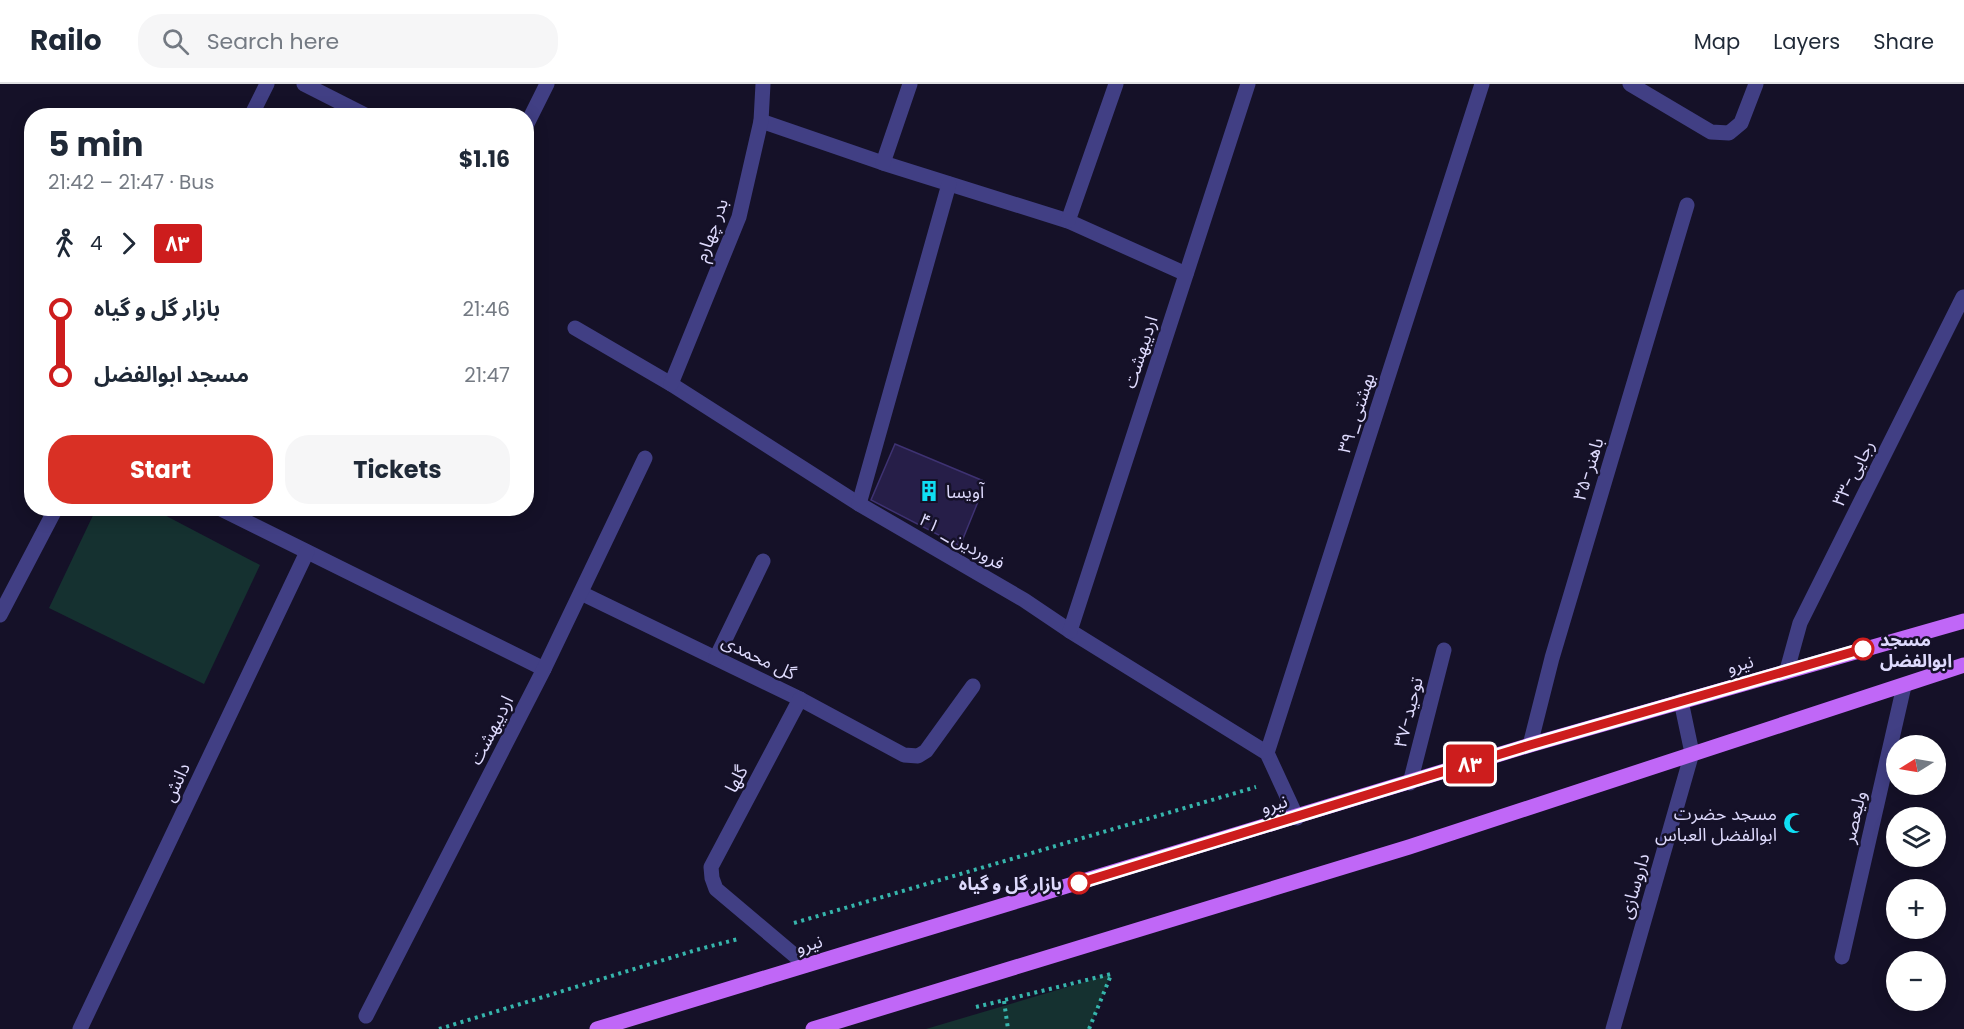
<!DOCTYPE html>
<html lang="en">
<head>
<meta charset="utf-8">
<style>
  :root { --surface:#fff; --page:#f6f6f7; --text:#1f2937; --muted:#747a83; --line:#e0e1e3; --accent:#d93025 }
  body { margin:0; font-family:Poppins,"Noto Sans Arabic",sans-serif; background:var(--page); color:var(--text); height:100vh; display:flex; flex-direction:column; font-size:22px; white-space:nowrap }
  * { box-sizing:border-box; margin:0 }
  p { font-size:20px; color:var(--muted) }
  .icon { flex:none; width:33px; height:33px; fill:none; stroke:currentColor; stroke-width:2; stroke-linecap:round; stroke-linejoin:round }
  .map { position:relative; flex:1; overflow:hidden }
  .details { position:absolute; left:24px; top:24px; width:510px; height:408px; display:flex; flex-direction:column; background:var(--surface); border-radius:24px; box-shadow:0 3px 15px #0003 }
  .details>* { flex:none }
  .badge { padding:0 12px; border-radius:4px; font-size:21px; line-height:39px }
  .needle { width:39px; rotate:259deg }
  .fabs { position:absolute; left:1886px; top:651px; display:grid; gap:12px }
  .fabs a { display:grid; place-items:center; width:60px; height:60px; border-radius:50%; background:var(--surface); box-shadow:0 3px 15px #0003; font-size:30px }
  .map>.badge { position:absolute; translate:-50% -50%; box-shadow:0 0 0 3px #fff }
  .legs { display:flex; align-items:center; gap:9px; height:66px; padding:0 24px; font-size:20px }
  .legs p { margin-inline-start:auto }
  .summary { display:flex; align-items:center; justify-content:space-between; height:102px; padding:0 24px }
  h1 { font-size:33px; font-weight:700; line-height:45px }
  .button { display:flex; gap:12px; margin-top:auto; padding:12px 24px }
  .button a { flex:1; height:69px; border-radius:24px; background:var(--accent); color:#fff; font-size:24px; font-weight:700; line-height:69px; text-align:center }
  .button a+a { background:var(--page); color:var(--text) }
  ul { padding:0 24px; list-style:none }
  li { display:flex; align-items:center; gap:21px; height:66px; font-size:22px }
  li i { display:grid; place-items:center; width:9px; height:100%; margin:0 8px; background:currentColor }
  li i::after { content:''; width:15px; height:15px; margin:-8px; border:4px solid; border-radius:50%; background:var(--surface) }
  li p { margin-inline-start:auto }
  li:first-child i { background:linear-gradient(#0000 50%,currentColor 0) }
  li:last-child i { background:linear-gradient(currentColor 50%,#0000 0) }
  header { display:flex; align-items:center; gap:36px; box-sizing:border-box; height:84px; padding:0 30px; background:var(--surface); border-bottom:2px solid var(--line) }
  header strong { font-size:28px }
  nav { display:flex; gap:33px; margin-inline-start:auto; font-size:21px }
  .search { width:420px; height:54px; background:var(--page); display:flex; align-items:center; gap:15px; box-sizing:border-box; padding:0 21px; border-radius:24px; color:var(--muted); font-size:22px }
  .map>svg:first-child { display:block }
</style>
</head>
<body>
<header>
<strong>Railo</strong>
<div class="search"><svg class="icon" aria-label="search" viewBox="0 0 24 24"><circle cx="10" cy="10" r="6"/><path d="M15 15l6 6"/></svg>Search here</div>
<nav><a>Map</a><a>Layers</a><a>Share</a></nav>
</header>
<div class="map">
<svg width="1964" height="945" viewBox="0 0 1964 945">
  <rect width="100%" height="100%" fill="#151128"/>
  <g fill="#153130">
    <polygon points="96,425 153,425 260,481 204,600 49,524"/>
    <polygon points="1111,890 1089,945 926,945"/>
  </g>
  <polygon fill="#261e48" stroke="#3e3272" stroke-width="1.5" points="895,360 986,398 960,462 871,416"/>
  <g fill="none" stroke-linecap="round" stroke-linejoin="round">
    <g stroke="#36b5ac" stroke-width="4" stroke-dasharray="3 4.5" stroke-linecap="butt">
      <polyline points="794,839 1256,703"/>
      <polyline points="1004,917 1008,945"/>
      <polyline points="976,923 1111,890"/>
      <polyline points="439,945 696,866 738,855"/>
      <polyline points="1089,945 1111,891"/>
    </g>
    <g stroke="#413f84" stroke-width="15">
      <polyline points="304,0 367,32"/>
      <polyline points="1630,0 1711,48 1729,49 1741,39 1756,0"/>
      <polyline points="251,32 267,0"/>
      <polyline points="761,37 883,79 1068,137 1186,190"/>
      <polyline points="526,42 547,0"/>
      <polyline points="883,79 910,0"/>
      <polyline points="1068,137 1116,0"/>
      <polyline points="575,244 671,300 859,420 1024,516 1070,547 1267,669 1297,734"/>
      <polyline points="671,300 739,133 761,37 763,0"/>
      <polyline points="859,420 949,100"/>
      <polyline points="219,424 544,585"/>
      <polyline points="581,509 800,615 904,671 918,672 926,667 973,602"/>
      <polyline points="0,531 56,424"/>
      <polyline points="1070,547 1248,0"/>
      <polyline points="716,574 763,477"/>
      <polyline points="1787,586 1800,539 1963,213"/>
      <polyline points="800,615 711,783 712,794 716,805 806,881"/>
      <polyline points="1530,661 1552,574 1687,121"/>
      <polyline points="1267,669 1482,0"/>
      <polyline points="1410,699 1444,566"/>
      <polyline points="1842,873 1904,602"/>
      <polyline points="366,932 544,585 645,374"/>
      <polyline points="80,945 307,468"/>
      <polyline points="1613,945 1692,669 1681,617"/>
    </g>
    <g stroke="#c067f7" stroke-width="15">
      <polyline points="597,945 1530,661 1964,537"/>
      <polyline points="813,945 1409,763 1964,581"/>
    </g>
  </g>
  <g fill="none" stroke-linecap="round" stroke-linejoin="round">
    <defs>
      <polyline id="line-1" points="1079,799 1530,661 1863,565"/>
    </defs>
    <use href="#line-1" stroke="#fff" stroke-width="14"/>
    <use href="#line-1" stroke="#cd1d1d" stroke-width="9"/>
  </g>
  <defs>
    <symbol id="building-bare" viewBox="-9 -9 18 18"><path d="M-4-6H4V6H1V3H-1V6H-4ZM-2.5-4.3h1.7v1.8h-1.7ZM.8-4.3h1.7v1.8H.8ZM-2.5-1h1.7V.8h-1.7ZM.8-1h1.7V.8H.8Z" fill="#10def3" stroke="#151128" stroke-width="2.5" paint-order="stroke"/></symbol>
    <symbol id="mosque-bare" viewBox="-9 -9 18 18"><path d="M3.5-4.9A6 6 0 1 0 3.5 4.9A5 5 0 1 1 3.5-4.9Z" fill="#10def3" stroke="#151128" stroke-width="2.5" paint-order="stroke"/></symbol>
  </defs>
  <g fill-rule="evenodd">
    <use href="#building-bare" x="914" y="392" width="30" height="30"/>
    <use href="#mosque-bare" x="1779" y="724" width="30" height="30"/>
  </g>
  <g fill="#fff" stroke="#cd1d1d" stroke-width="3">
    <circle cx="1863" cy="565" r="10"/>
    <circle cx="1079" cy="799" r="10"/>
  </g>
  <g text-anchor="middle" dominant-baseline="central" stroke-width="5" stroke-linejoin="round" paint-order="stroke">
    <g font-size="18" fill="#dedafd" stroke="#151128">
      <text transform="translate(711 146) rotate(-70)">بدر چهارم</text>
      <text transform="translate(1140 268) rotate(-72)">اردیبهشت</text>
      <text transform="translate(1356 329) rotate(-72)">۳۹_بهشتی</text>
      <text transform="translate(1588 385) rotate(-73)">۳۵-باهنر</text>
      <text transform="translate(1853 389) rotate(-63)">۳۳-رجایی</text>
      <text transform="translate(962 457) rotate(30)">۴۱ _فروردین</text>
      <text transform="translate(759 573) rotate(26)">گل محمدی</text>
      <text transform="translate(1740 580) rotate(-16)">نیرو</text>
      <text transform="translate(1408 628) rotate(-76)">۳۷-توحید</text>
      <text transform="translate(491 646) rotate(-63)">اردیبهشت</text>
      <text transform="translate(736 695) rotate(-62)">گلها</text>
      <text transform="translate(176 698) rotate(-65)">دانش</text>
      <text transform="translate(1274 720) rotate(-17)">نیرو</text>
      <text transform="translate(1854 733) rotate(-77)">ولیعصر</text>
      <text transform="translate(1634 802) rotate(-74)">داروسازی</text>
      <text transform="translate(809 860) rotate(-17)">نیرو</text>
    </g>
    <g font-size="18" fill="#dedafd" stroke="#151128" text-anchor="start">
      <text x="946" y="407">آویسا</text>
      <text x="1777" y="729" text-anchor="end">مسجد حضرت<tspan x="1777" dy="21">ابوالفضل العباس</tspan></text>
    </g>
    <g font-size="18" font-weight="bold" fill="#dedafd" stroke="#151128" text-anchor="start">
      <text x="1880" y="555">مسجد<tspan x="1880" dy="21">ابوالفضل</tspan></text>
      <text x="1062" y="799" text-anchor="end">بازار گل و گیاه</text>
    </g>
  </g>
</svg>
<div class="fabs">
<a><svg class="needle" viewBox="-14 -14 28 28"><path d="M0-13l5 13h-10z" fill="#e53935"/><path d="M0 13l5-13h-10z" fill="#747a83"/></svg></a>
<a><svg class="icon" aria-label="layers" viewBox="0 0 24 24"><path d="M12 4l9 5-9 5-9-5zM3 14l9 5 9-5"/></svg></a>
<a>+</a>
<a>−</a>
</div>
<b class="badge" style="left:1470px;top:680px;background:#cd1d1d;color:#fff">۸۳</b>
<section class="details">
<div class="summary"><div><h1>5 min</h1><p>21:42 – 21:47 · Bus</p></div><b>$1.16</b></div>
<div class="legs"><svg class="icon" aria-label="walk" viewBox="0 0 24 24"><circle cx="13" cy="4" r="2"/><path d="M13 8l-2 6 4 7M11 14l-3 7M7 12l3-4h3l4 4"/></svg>4<svg class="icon" aria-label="forward" viewBox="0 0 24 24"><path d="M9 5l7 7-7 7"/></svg><b class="badge" style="background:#cd1d1d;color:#fff">۸۳</b></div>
<ul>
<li><i style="color:#cd1d1d"></i><b>بازار گل و گیاه</b><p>21:46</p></li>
<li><i style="color:#cd1d1d"></i><b>مسجد ابوالفضل</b><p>21:47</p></li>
</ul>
<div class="button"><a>Start</a><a>Tickets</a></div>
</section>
</div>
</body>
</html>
